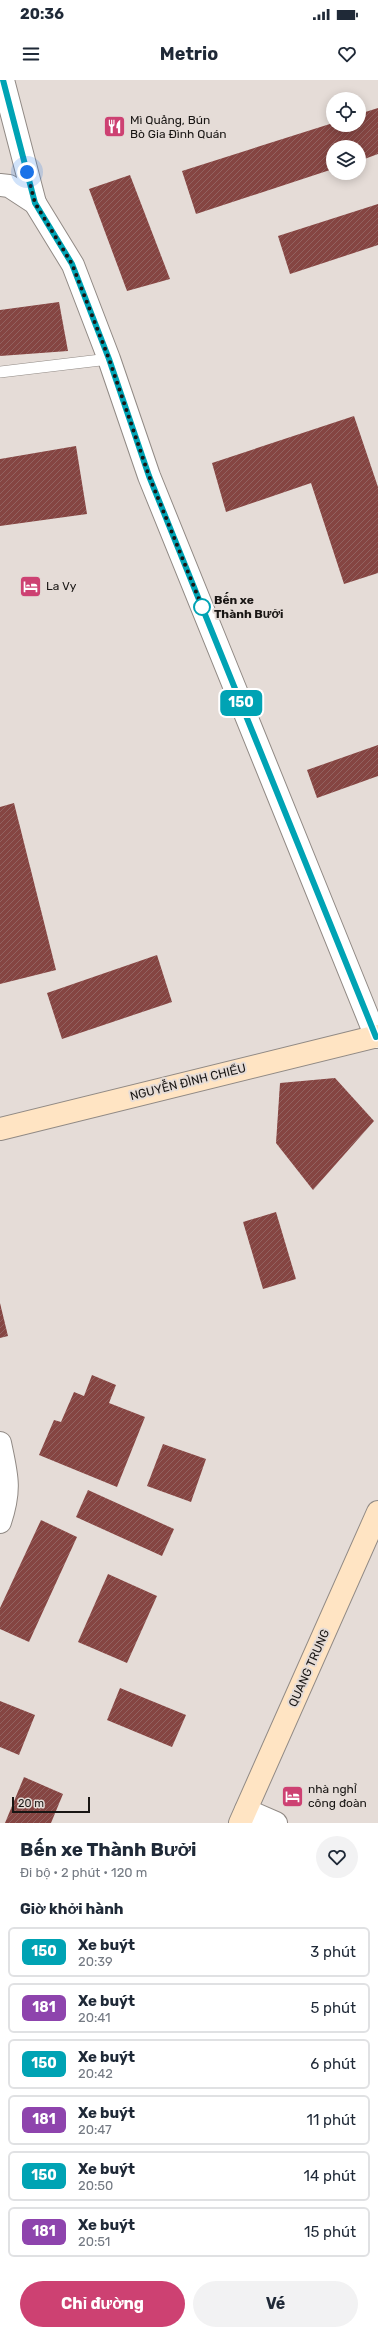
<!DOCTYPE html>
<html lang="vi">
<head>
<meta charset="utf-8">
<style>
  :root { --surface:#fff; --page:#f2f2f3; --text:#1f2937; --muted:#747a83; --line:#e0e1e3; --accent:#cd4172 }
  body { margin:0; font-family:Rubik,sans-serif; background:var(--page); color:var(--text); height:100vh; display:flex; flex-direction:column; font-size:15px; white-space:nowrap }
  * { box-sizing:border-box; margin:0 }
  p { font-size:13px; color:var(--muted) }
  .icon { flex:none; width:22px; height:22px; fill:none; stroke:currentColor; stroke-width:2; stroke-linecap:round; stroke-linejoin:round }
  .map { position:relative; height:1743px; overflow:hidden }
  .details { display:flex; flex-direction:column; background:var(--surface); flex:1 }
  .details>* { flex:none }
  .badge { padding:0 8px; border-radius:6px; font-size:14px; line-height:26px }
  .fabs { position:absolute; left:326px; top:12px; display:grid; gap:8px }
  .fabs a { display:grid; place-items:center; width:40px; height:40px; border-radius:50%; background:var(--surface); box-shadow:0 2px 10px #0003; font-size:20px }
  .scale { position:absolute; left:12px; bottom:10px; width:78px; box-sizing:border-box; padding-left:4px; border:2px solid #191614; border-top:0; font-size:11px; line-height:14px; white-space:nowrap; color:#191614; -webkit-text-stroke:3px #e5dcd7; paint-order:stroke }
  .you { position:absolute; width:20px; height:20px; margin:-10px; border:3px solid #fff; border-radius:50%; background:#1a73e8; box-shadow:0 0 0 6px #1a73e833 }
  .map>.badge { position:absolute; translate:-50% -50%; box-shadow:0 0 0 2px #fff }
  h2 { padding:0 20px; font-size:15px; line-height:36px }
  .round { display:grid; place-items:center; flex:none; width:42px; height:42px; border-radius:21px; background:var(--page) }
  .head { display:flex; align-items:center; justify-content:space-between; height:68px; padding:0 20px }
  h1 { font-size:19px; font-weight:700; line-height:30px }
  .action { display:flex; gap:8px; margin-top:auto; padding:8px 20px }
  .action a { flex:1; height:46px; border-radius:24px; background:var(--accent); color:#fff; font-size:16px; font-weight:700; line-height:46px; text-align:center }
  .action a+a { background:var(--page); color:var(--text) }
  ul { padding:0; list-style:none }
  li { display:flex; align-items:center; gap:12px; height:50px; margin:0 8px 6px; padding:0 12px; border:2px solid var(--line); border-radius:6px }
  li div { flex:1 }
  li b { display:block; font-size:15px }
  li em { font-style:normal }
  li .badge { min-width:44px; font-weight:700; text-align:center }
  .status { display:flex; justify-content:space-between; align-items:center; height:28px; padding:0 20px; background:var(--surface); direction:ltr }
  .status svg { height:11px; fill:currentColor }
  header { display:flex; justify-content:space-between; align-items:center; height:52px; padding:0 20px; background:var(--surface); font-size:18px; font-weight:700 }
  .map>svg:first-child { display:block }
</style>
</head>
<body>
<div class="status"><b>20:36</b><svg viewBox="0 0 49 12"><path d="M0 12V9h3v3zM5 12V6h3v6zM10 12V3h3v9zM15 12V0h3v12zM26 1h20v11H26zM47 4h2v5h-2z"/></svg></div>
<header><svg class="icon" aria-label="menu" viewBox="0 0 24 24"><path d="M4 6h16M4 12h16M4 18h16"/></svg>Metrio<svg class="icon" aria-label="heart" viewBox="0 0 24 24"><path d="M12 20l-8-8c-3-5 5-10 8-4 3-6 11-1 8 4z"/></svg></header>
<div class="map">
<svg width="378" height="1743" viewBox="0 0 378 1743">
  <defs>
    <pattern id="building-hatch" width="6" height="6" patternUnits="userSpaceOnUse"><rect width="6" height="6" fill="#854542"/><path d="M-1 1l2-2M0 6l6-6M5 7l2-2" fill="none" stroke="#926260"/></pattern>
  </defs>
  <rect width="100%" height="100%" fill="#e5dcd7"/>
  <g fill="url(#building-hatch)">
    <polygon points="378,28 378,74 359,81 359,67 333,67 333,89 196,134 182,91 333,43 333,45 359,45 359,34"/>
    <polygon points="130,95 170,199 127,211 89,109"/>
    <polygon points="378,124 378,165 290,194 278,156"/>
    <polygon points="59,222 68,271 0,276 0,230"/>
    <polygon points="354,336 378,407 378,493 344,504 311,403 226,432 212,383"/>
    <polygon points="76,366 87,434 0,446 0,379"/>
    <polygon points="378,665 378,696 317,718 307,690"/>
    <polygon points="14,723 56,890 0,904 0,727"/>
    <polygon points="157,875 172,922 62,959 47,913"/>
    <polygon points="335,998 374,1041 313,1110 276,1063 280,1003"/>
    <polygon points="276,1132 296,1199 263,1209 243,1142"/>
    <polygon points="0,1223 8,1256 0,1258"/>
    <polygon points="92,1295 116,1305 109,1323 145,1337 117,1407 39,1375 54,1340 61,1342 74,1312 84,1316"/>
    <polygon points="163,1364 206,1379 191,1422 147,1406"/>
    <polygon points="88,1410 174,1449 162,1476 76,1437"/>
    <polygon points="41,1440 77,1457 29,1562 0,1549 0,1528"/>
    <polygon points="108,1494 157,1516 127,1583 78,1562"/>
    <polygon points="120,1608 186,1635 172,1667 107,1640"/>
    <polygon points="0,1621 35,1635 19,1675 0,1667"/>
    <polygon points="24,1697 63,1714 51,1743 5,1743"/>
  </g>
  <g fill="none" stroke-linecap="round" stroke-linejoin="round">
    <defs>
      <polyline id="service" points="0,292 109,279"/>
      <g id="minor">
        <polyline points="3,0 35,123"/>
        <polyline points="0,105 9,106 35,123 73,185 109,279 149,396 376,957"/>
        <path d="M0,1363C7,1396 11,1409 0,1442"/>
        <polyline points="246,1730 276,1743"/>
      </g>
      <g id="secondary">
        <polyline points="0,1049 378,956"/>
        <polyline points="240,1743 378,1432"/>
      </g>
    </defs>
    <use href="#service" stroke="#918a85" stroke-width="12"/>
    <use href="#minor" stroke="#918a85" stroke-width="24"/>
    <use href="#secondary" stroke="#918a85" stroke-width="24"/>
    <use href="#service" stroke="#fff" stroke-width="11"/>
    <use href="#minor" stroke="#fff" stroke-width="22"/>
    <use href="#secondary" stroke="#ffe4c3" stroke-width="22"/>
  </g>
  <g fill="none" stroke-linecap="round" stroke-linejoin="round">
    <defs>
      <polyline id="line" points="3,0 35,123 72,184 109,279 149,396 376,957"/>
    </defs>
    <use href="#line" stroke="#fff" stroke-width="9"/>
    <use href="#line" stroke="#00a3b4" stroke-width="6"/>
    <polyline stroke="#191614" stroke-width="4" stroke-dasharray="0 7.2" points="27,92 35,123 72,184 109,279 149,396 203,529 202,527"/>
  </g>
  <defs>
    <symbol id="restaurant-square" viewBox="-11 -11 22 22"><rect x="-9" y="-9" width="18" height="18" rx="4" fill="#cd4172" stroke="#e5dcd7"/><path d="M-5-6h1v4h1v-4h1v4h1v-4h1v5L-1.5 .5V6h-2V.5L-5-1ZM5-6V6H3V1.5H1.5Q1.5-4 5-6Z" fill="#fff"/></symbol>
    <symbol id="hotel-square" viewBox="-11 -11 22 22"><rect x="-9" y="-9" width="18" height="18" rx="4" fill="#cd4172" stroke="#e5dcd7"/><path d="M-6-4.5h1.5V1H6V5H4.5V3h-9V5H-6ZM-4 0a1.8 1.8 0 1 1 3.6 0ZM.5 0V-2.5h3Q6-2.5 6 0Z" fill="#fff"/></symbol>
  </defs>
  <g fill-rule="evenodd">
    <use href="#restaurant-square" x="102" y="34" width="25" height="25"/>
    <use href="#hotel-square" x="18" y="494" width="25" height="25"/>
    <use href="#hotel-square" x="280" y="1704" width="25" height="25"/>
  </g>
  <circle fill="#fff" stroke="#00a3b4" stroke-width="2" cx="202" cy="527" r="8"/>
  <g text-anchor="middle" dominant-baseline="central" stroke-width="4" stroke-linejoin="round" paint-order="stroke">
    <g font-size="12" fill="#191614" stroke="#e5dcd7" text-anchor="start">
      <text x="130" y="40">Mì Quảng, Bún<tspan x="130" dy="14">Bò Gia Đình Quán</tspan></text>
      <text x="46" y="506">La Vy</text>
      <text x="308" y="1709">nhà nghỉ<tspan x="308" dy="14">công đoàn</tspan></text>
    </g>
    <g font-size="12" font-weight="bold" fill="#191614" stroke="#e5dcd7" text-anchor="start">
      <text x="214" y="520">Bến xe<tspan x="214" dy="14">Thành Bưởi</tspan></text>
    </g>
    <g font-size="12" fill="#191614" stroke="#e5dcd7">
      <text transform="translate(188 1002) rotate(-14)">NGUYỄN ĐÌNH CHIỂU</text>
      <text transform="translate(309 1588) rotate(-66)">QUANG TRUNG</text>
    </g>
  </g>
</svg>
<div class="fabs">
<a><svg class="icon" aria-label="locate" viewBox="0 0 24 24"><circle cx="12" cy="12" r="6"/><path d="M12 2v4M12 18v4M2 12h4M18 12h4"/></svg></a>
<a><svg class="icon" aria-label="layers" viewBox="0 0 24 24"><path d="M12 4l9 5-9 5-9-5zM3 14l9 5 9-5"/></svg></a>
</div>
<div class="scale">20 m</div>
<div class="you" style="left:27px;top:92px"></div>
<b class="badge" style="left:241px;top:623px;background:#00a3b4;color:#fff">150</b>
</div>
<section class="details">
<div class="head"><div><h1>Bến xe Thành Bưởi</h1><p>Đi bộ · 2 phút · 120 m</p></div><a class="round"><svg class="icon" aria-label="heart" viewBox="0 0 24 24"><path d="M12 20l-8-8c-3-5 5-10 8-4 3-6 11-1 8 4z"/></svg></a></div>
<h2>Giờ khởi hành</h2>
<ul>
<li><span class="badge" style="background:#00a3b4;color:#fff">150</span><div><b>Xe buýt</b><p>20:39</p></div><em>3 phút</em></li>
<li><span class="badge" style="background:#8e44ad;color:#fff">181</span><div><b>Xe buýt</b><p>20:41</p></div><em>5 phút</em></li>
<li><span class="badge" style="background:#00a3b4;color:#fff">150</span><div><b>Xe buýt</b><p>20:42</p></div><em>6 phút</em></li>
<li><span class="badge" style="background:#8e44ad;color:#fff">181</span><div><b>Xe buýt</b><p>20:47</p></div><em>11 phút</em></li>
<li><span class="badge" style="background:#00a3b4;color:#fff">150</span><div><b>Xe buýt</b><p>20:50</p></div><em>14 phút</em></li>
<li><span class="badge" style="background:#8e44ad;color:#fff">181</span><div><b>Xe buýt</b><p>20:51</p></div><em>15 phút</em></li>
</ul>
<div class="action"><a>Chỉ đường</a><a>Vé</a></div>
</section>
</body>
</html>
